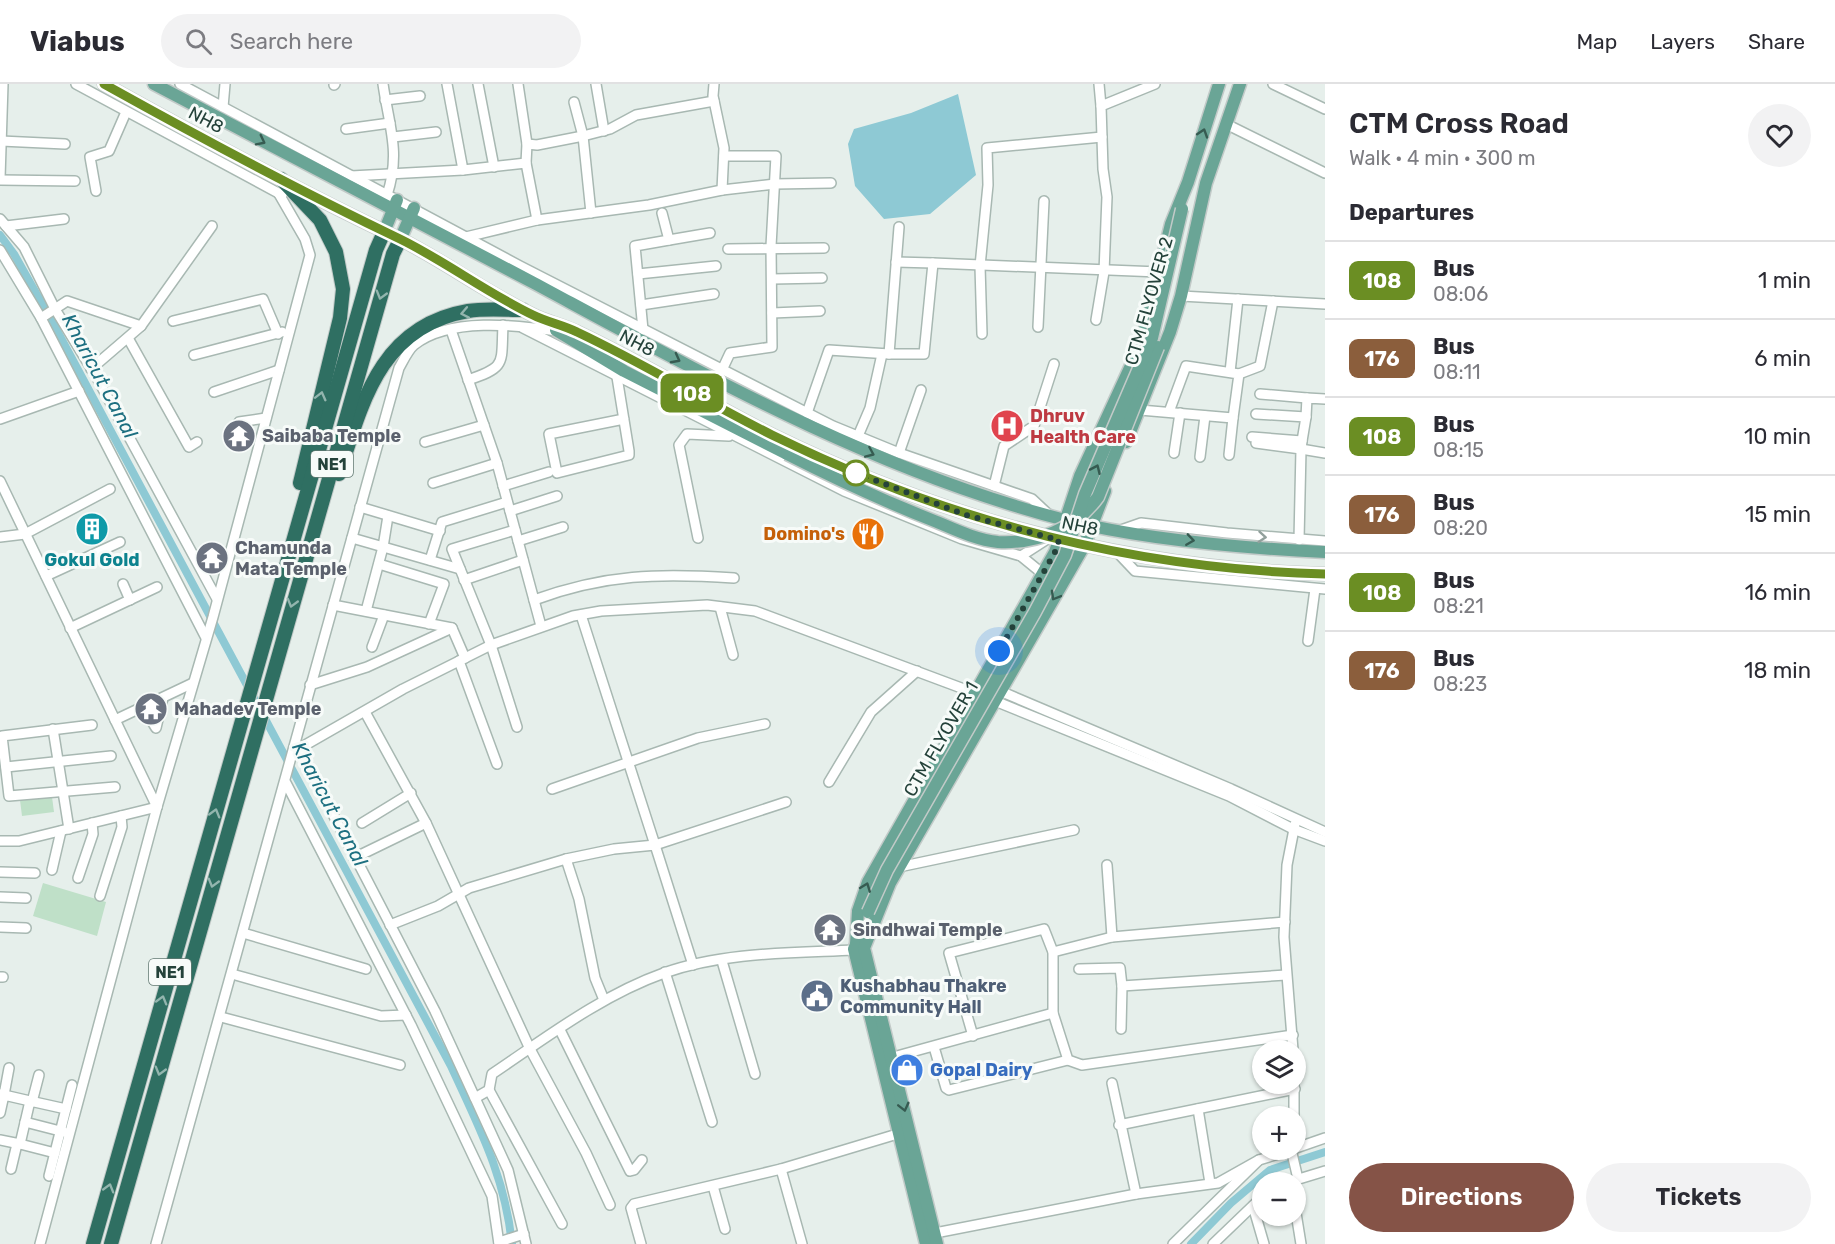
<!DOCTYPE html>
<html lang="en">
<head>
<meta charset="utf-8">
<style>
  :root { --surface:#fff; --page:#f2f2f3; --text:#2b2b33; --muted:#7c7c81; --line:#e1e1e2; --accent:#855347 }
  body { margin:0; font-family:Rubik,sans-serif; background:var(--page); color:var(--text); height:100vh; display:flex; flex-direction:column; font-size:22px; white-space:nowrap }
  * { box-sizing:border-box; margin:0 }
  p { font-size:20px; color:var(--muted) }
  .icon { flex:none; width:33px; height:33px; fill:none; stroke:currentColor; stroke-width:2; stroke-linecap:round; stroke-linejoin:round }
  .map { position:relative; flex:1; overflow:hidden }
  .side { display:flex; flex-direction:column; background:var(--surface); width:510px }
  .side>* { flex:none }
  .badge { padding:0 12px; border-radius:9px; font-size:21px; line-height:39px }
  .buttons { position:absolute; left:1252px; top:956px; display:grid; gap:12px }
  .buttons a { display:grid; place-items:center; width:54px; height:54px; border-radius:50%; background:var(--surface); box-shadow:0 2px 4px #0004; font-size:30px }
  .you { position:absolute; width:30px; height:30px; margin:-15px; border:4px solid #fff; border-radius:50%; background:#1a73e8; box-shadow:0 0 0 9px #1a73e833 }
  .map>.badge { position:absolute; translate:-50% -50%; box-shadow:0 0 0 3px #fff }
  h2 { padding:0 24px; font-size:22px; line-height:54px }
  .round { display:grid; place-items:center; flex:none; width:63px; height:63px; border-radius:32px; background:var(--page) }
  .summary { display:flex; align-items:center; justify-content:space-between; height:102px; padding:0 24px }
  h1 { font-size:28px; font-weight:600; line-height:45px }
  .cta { display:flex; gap:12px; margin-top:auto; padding:12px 24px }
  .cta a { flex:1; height:69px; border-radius:36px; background:var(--accent); color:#fff; font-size:24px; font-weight:600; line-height:69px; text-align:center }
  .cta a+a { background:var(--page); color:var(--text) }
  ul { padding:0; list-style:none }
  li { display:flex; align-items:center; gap:18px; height:78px; padding:0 24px; border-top:2px solid var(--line) }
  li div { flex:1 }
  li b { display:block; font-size:22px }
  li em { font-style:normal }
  li .badge { min-width:66px; font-weight:700; text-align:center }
  header { display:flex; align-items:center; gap:36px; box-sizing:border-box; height:84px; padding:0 30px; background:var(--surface); border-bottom:2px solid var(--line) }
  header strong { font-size:28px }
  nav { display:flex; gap:33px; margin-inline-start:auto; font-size:21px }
  .search { width:420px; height:54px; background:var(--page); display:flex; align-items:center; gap:15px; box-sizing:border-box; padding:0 21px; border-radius:33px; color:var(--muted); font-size:22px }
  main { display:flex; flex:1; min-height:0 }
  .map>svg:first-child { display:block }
</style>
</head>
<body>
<header>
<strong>Viabus</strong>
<div class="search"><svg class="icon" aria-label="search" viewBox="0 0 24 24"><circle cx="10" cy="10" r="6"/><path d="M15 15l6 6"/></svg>Search here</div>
<nav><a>Map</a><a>Layers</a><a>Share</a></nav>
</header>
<main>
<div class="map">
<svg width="1325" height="1160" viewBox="0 0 1325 1160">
  <rect width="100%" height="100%" fill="#e6efeb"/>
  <g fill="#bfe0c8">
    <polygon points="52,713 54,728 22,732 20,716"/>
    <polygon points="43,799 106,818 97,852 33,832"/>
  </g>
  <polygon fill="#8ec9d4" points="958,10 976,91 930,130 884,135 855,102 848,60 854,45 911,29"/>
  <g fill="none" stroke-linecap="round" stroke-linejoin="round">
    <g stroke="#8ec9d4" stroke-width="8">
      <path d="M0,151L14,170L54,241L451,982C479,1043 505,1092 512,1160"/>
      <polyline points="1191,1160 1231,1119 1270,1086 1325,1068"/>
    </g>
    <defs>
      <g id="minor">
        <polyline points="76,0 282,111"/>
        <polyline points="180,0 520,182 833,342 899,369 1032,415 1048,430"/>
        <path d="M383,0C389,42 401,69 387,111"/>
        <polyline points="447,0 463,86 526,79 537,136"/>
        <polyline points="478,0 494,83"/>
        <polyline points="518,0 527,60 526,79"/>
        <polyline points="596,0 604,47"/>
        <polyline points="1099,0 1101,22"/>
        <polyline points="1273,0 1325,25"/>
        <polyline points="334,1 335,0"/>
        <polyline points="385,16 420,12"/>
        <polyline points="574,18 583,52 591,129"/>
        <polyline points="223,23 225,0"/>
        <polyline points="1226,40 1325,89"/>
        <polyline points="346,45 390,39"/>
        <polyline points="393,53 436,48"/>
        <polyline points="1,57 65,60"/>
        <polyline points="527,60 537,61 583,52 610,45 636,31 714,17"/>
        <polyline points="351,92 463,86"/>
        <polyline points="0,94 3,0"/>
        <polyline points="0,96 75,97"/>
        <polyline points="722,106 775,100 831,99"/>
        <polyline points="96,107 90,73 109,67 126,28"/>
        <polyline points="0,135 24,163 55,225 97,294 217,515"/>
        <polyline points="6,142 64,135"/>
        <polyline points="466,153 537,136 649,121 722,106 724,64 713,12 714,0"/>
        <polyline points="669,156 710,149"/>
        <polyline points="728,165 824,164"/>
        <polyline points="0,166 41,234 206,554"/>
        <polyline points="896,178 933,179"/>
        <polyline points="638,190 716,182"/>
        <polyline points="772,195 822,194"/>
        <polyline points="1181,212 1325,220"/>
        <polyline points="641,221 714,210"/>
        <polyline points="772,229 820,227"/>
        <polyline points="41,234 67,217 141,242"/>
        <polyline points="1096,236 1104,188 1107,113 1103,85 1101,22 1155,0"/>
        <polyline points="173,237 263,215 278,250"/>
        <polyline points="1038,243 1044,117"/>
        <polyline points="523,244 844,407 962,455 1021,472 1043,490"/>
        <polyline points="451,246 497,379 541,542"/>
        <polyline points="643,246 635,162 669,156 662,129"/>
        <polyline points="982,250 980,182 988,101 987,64 1102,53"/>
        <polyline points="128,254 189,363 197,358"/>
        <polyline points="889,270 924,270 933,179 1159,188"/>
        <polyline points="194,271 282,248"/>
        <polyline points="91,285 141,242 212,142"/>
        <polyline points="722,286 730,269 772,263 771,162 776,72 724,72"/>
        <polyline points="1230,288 1238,215"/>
        <polyline points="1239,290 1260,282 1273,217"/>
        <path d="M617,293C621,318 625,343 629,367V371L557,389L549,350L624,335"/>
        <path d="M468,296C507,283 501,280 503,241"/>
        <polyline points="214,308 279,286"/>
        <polyline points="1260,310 1307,314"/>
        <polyline points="1140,326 1233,334 1239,290 1186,282 1169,328"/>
        <polyline points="807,329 829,266 889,270 899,143"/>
        <polyline points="1256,330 1306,333 1302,357"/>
        <polyline points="1306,333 1307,314 1325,315"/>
        <polyline points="0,335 79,307"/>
        <polyline points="239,338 266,334"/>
        <polyline points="858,352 870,324 882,270"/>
        <polyline points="1252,353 1302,357 1301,365 1325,369"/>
        <polyline points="425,358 484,341"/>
        <polyline points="1256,359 1301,365 1299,456"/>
        <polyline points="899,369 921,306"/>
        <polyline points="1174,369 1180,329"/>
        <polyline points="1229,371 1233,334"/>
        <polyline points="1200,373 1205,332"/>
        <polyline points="0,397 157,723"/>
        <polyline points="433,399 497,379"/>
        <polyline points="503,402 549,388"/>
        <polyline points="994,402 1004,362 1034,342 1054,280"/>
        <polyline points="360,423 440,447"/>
        <polyline points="510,427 557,412"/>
        <polyline points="515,446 452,465 491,561 517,643"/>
        <polyline points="1121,446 1141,439 1227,449 1325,457"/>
        <polyline points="0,453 25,450 110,405"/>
        <polyline points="352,454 460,485"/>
        <polyline points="698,454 679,361 687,350 729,352"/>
        <polyline points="518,457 563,443"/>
        <polyline points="1117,468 1135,487 1325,505"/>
        <polyline points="1021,472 1049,454"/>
        <polyline points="430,476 442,438 507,418"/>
        <polyline points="379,480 444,500 429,540"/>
        <polyline points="46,492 120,458"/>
        <polyline points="464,496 523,476"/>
        <polyline points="123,500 130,516"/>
        <path d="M534,516C605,490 659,489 734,494"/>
        <polyline points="333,521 452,544 465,574"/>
        <polyline points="720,523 733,571"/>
        <polyline points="366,527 383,463 388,432"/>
        <polyline points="581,531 655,761 786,718"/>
        <polyline points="70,544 157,503"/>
        <polyline points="1308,557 1315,505"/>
        <polyline points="372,563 384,531"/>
        <polyline points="459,577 497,680"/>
        <polyline points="310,601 367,583 452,544"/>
        <polyline points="994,607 1000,607 1231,705 1325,748"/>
        <polyline points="990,615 1229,712 1293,745 1325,757"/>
        <polyline points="143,623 156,644 163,614"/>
        <polyline points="365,628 426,739 530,965 586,1069 610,1121"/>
        <polyline points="115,636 193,599"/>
        <polyline points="92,641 2,652 9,712 115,703"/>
        <polyline points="53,645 69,745"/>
        <polyline points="296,659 435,927 475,1014 508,1086 526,1160"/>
        <polyline points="300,664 403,605 491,561 573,532 601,527 707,521 755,527 964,605 980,606"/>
        <polyline points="6,683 111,672"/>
        <polyline points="829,698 871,628 917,587"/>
        <polyline points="286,699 411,941 492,1112 499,1160"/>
        <polyline points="552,705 698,654 765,640"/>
        <polyline points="362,739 411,709"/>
        <polyline points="0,757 19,757 157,723"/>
        <polyline points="354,774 426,739"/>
        <polyline points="1107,781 1112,853 1285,838"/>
        <polyline points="899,783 1074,746"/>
        <polyline points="52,786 61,747"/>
        <polyline points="0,788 35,789"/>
        <polyline points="78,794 93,750 92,739"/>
        <polyline points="100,812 122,743 121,732"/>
        <polyline points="0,813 26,814"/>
        <polyline points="390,841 438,822 469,804 566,775"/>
        <polyline points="0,843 26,844"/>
        <polyline points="243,849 366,885"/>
        <polyline points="1053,868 1112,853"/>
        <polyline points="722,877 755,990"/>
        <polyline points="1079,885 1120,884 1122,902 1286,891"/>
        <polyline points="665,888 712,1038"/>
        <polyline points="232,890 381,932 406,931"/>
        <polyline points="0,893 3,893"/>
        <polyline points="604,916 595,894 579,815 566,775 614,765 655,761 693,881"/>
        <polyline points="221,933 400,981"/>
        <polyline points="1121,945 1122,902"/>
        <polyline points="560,946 630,1087 634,1086 642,1076"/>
        <polyline points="973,952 949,869 1044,845 1053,868 1053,929"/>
        <polyline points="934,963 946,1004 949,1006 1068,976"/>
        <polyline points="1293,966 1284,853 1287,781 1295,740"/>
        <polyline points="886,975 1053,929 1068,976 1082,981 1293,951"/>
        <polyline points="1112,999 1136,1110"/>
        <polyline points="489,1006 562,1140"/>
        <polyline points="0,1010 4,1011 9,984"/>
        <path d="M475,1014L489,1006L492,990C547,953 602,911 664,889C723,868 792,869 854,866"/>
        <polyline points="30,1017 66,1025"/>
        <polyline points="32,1018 39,991"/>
        <polyline points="1198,1025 1210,1099"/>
        <polyline points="0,1029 4,1011 30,1017 20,1060 0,1056"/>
        <polyline points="1294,1032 1294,1001"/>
        <polyline points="25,1038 64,1048"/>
        <polyline points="1119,1041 1295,1005"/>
        <polyline points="20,1060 55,1069"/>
        <polyline points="1296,1064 1325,1054"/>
        <polyline points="1291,1065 1298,1095"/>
        <polyline points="11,1085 17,1060"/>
        <polyline points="781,1085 802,1160"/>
        <polyline points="49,1092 72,1001"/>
        <polyline points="1289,1098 1325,1087"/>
        <polyline points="713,1102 725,1145"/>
        <polyline points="1253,1122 1264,1160"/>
        <polyline points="1296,1129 1301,1160"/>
        <polyline points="930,1150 1136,1110 1218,1099 1259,1076"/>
        <polyline points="499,1158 524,1150"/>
        <polyline points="40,1160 157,723 213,533 310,171 305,155 279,110"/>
        <path d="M156,1160L399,284C403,277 408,266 414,261C449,233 516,241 557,247"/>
        <polyline points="641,1160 631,1124 634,1120 781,1085 904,1048"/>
        <polyline points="1173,1160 1259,1076 1294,1065"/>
        <polyline points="1213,1160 1263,1112"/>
      </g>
      <g id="major">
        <path d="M104,0C201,54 299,107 400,155C444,177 487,209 533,231C547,238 563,241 577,248C643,279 706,318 772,351C945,436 1132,485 1325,490"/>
        <path d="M154,0C280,67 408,132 534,199C705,291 875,387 1065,436C1146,456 1241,464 1325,468"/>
        <polyline points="384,148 397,116"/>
        <polyline points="400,156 414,124"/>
        <polyline points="556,246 624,287 787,370"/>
        <polyline points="1126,358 1170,248 1181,212 1206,99 1240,0"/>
        <polyline points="856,860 858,827 868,798 1055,468 1080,392 1135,273 1146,242 1171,140 1188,98 1219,0"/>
        <polyline points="855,868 863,868 863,861 857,859 854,865 926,1160"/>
        <polyline points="937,1160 864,864 890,799 1084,462 1105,407"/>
      </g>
      <g id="highway">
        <polyline points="281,95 320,136 336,168 343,205 340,234 300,399"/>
        <path d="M339,390C362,319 380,242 468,227C485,224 505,226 523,226"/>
        <polyline points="93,1160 376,166 384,148"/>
        <polyline points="111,1160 393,170 400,156"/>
      </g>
    </defs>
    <use href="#minor" stroke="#a8b8b2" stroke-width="12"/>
    <use href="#major" stroke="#c2cac8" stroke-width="15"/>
    <use href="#highway" stroke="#c2cac8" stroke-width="16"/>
    <use href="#minor" stroke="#fff" stroke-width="9"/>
    <use href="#major" stroke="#6aa596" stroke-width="12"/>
    <use href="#highway" stroke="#2f6f62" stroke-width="14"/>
    <defs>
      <g id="major-bridge">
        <path d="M787,370C836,395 886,418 937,438C956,446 977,456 998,458C1037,460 1075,445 1098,413L1158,263"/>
        <polyline points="868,828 887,786 1035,528 1065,471 1085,410 1152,254 1182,125"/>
      </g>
    </defs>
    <use href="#major-bridge" stroke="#c2cac8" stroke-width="15" stroke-linecap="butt"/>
    <use href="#major-bridge" stroke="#6aa596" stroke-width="12"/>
  </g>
  <defs><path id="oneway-chevron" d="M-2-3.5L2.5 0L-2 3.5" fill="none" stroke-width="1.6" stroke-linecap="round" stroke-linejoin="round" transform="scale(1.5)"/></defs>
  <g stroke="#365b51">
    <use href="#oneway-chevron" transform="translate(1203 49) rotate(-72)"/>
    <use href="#oneway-chevron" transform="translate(261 57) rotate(27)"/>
    <use href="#oneway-chevron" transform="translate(676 275) rotate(28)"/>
    <use href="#oneway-chevron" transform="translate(870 369) rotate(23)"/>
    <use href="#oneway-chevron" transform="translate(1096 385) rotate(-66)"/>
    <use href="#oneway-chevron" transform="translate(1190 456) rotate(8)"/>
    <use href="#oneway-chevron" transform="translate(1055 512) rotate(120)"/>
    <use href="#oneway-chevron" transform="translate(866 803) rotate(-69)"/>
    <use href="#oneway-chevron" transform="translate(904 1023) rotate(76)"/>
  </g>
  <g stroke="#93b5ae">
    <use href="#oneway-chevron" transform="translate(381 211) rotate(106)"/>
    <use href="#oneway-chevron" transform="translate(465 229) rotate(169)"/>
    <use href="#oneway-chevron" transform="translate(321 312) rotate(-76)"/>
    <use href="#oneway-chevron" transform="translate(292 519) rotate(106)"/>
    <use href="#oneway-chevron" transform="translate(215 729) rotate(-74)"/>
    <use href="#oneway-chevron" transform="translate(213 799) rotate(106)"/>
    <use href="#oneway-chevron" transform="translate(162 916) rotate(-74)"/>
    <use href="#oneway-chevron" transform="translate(160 987) rotate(106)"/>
    <use href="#oneway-chevron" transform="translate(109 1104) rotate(-74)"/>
  </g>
  <use stroke="#92a09c" href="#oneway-chevron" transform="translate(1262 453) rotate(5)"/>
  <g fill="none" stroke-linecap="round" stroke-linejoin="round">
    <defs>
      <path id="line" d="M104,0C201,54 300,107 400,155C445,177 487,209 533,231C547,238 563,241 577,248C643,279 706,318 772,351C945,436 1132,485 1325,490"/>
    </defs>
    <use href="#line" stroke="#fff" stroke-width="14"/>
    <use href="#line" stroke="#6b8e23" stroke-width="9"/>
    <polyline stroke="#24423a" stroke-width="6" stroke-dasharray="0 10.8" points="856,389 966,431 1059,456 1055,468 999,567"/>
  </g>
  <defs>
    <symbol id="hospital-disc" viewBox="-11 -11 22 22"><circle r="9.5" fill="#e0444e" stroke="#f7fbf9"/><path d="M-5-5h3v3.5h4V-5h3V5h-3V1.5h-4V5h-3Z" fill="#fff"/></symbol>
    <symbol id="temple-disc" viewBox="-11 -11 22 22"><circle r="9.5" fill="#6b7280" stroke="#f7fbf9"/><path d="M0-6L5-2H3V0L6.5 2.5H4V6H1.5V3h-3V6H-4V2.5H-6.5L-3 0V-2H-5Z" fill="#fff"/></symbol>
    <symbol id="building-disc" viewBox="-11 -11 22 22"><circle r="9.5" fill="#0f9aa8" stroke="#f7fbf9"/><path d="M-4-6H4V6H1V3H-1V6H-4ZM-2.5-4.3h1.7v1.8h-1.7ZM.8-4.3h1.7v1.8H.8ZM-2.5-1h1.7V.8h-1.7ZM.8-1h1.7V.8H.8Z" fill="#fff"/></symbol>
    <symbol id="restaurant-disc" viewBox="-11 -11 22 22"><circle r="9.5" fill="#e8710a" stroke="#f7fbf9"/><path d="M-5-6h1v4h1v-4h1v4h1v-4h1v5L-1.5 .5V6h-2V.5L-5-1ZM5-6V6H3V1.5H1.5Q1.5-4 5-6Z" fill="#fff"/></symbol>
    <symbol id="civic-disc" viewBox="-11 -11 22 22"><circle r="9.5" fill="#5c6f8a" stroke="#f7fbf9"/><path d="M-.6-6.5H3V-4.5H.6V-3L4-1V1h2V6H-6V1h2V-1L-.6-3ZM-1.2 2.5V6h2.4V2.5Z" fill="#fff"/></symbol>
    <symbol id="shop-disc" viewBox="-11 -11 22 22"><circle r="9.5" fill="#3f7fe0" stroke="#f7fbf9"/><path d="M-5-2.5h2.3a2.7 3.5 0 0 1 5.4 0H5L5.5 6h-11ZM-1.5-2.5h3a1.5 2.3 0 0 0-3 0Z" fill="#fff"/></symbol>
  </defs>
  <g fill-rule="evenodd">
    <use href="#hospital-disc" x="988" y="323" width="38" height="38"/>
    <use href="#temple-disc" x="220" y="333" width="38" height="38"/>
    <use href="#building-disc" x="73" y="426" width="38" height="38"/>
    <use href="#restaurant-disc" x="849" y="431" width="38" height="38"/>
    <use href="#temple-disc" x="193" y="455" width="38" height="38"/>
    <use href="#temple-disc" x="132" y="606" width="38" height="38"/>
    <use href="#temple-disc" x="811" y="827" width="38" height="38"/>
    <use href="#civic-disc" x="798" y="893" width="38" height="38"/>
    <use href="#shop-disc" x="888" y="967" width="38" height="38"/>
  </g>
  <circle fill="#fff" stroke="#6b8e23" stroke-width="3" cx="856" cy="389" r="12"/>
  <g text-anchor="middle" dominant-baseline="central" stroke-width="6" stroke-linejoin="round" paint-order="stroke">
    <g fill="#f7fbf9" stroke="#637a73" stroke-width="1.5">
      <rect x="311" y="367" width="42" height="26" rx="4.5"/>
      <rect x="149" y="875" width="42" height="26" rx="4.5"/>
    </g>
    <g font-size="16" font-weight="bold" fill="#24423a">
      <text x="332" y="380">NE1</text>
      <text x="170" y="888">NE1</text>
    </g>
    <g font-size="18" fill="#24423a" stroke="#f7fbf9">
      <text transform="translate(206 36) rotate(28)">NH8</text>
      <text transform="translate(1149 217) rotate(-74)">CTM FLYOVER 2</text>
      <text transform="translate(637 259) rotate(28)">NH8</text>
      <text transform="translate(1080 442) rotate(12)">NH8</text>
      <text transform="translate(941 655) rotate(-60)">CTM FLYOVER 1</text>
    </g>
    <g font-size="18" font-weight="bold" fill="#be3a42" stroke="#f7fbf9" text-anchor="start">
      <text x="1030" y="332">Dhruv<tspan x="1030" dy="21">Health Care</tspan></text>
    </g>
    <g font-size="18" font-weight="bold" fill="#5b616d" stroke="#f7fbf9" text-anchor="start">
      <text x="262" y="352">Saibaba Temple</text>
      <text x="235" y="464">Chamunda<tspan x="235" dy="21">Mata Temple</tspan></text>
      <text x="174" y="625">Mahadev Temple</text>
      <text x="853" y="846">Sindhwai Temple</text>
    </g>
    <g font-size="18" font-weight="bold" fill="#c56008" stroke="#f7fbf9" text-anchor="end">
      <text x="845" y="450">Domino's</text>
    </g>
    <g font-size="18" font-weight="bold" fill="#0d838f" stroke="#f7fbf9">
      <text x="92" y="476">Gokul Gold</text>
    </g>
    <g font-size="18" font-weight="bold" fill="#4e5e75" stroke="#f7fbf9" text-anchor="start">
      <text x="840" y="902">Kushabhau Thakre<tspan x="840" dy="21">Community Hall</tspan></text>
    </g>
    <g font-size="18" font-weight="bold" fill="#366cbe" stroke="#f7fbf9" text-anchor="start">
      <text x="930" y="986">Gopal Dairy</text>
    </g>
    <g font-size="20" font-style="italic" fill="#1c6f80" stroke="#f7fbf9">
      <text transform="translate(100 292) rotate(62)">Kharicut Canal</text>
      <text transform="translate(330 720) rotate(62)">Kharicut Canal</text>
    </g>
  </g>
</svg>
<div class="buttons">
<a><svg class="icon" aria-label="layers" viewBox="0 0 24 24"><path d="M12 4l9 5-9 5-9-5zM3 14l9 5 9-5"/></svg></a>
<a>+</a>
<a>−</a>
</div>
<div class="you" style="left:999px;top:567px"></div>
<b class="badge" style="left:692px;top:309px;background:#6b8e23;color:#fff">108</b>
</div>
<section class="side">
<div class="summary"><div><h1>CTM Cross Road</h1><p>Walk · 4 min · 300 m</p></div><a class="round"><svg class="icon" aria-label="heart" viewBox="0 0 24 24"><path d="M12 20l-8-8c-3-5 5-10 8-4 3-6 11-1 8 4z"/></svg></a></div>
<h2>Departures</h2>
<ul>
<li><span class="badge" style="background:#6b8e23;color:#fff">108</span><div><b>Bus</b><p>08:06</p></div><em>1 min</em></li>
<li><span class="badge" style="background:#8b5e3c;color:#fff">176</span><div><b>Bus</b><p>08:11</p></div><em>6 min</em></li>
<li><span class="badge" style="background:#6b8e23;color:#fff">108</span><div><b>Bus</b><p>08:15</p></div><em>10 min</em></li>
<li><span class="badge" style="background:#8b5e3c;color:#fff">176</span><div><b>Bus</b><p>08:20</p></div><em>15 min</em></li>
<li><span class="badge" style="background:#6b8e23;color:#fff">108</span><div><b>Bus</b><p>08:21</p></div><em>16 min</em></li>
<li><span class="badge" style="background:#8b5e3c;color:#fff">176</span><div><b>Bus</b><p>08:23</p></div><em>18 min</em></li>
</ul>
<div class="cta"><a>Directions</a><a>Tickets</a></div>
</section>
</main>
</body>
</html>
